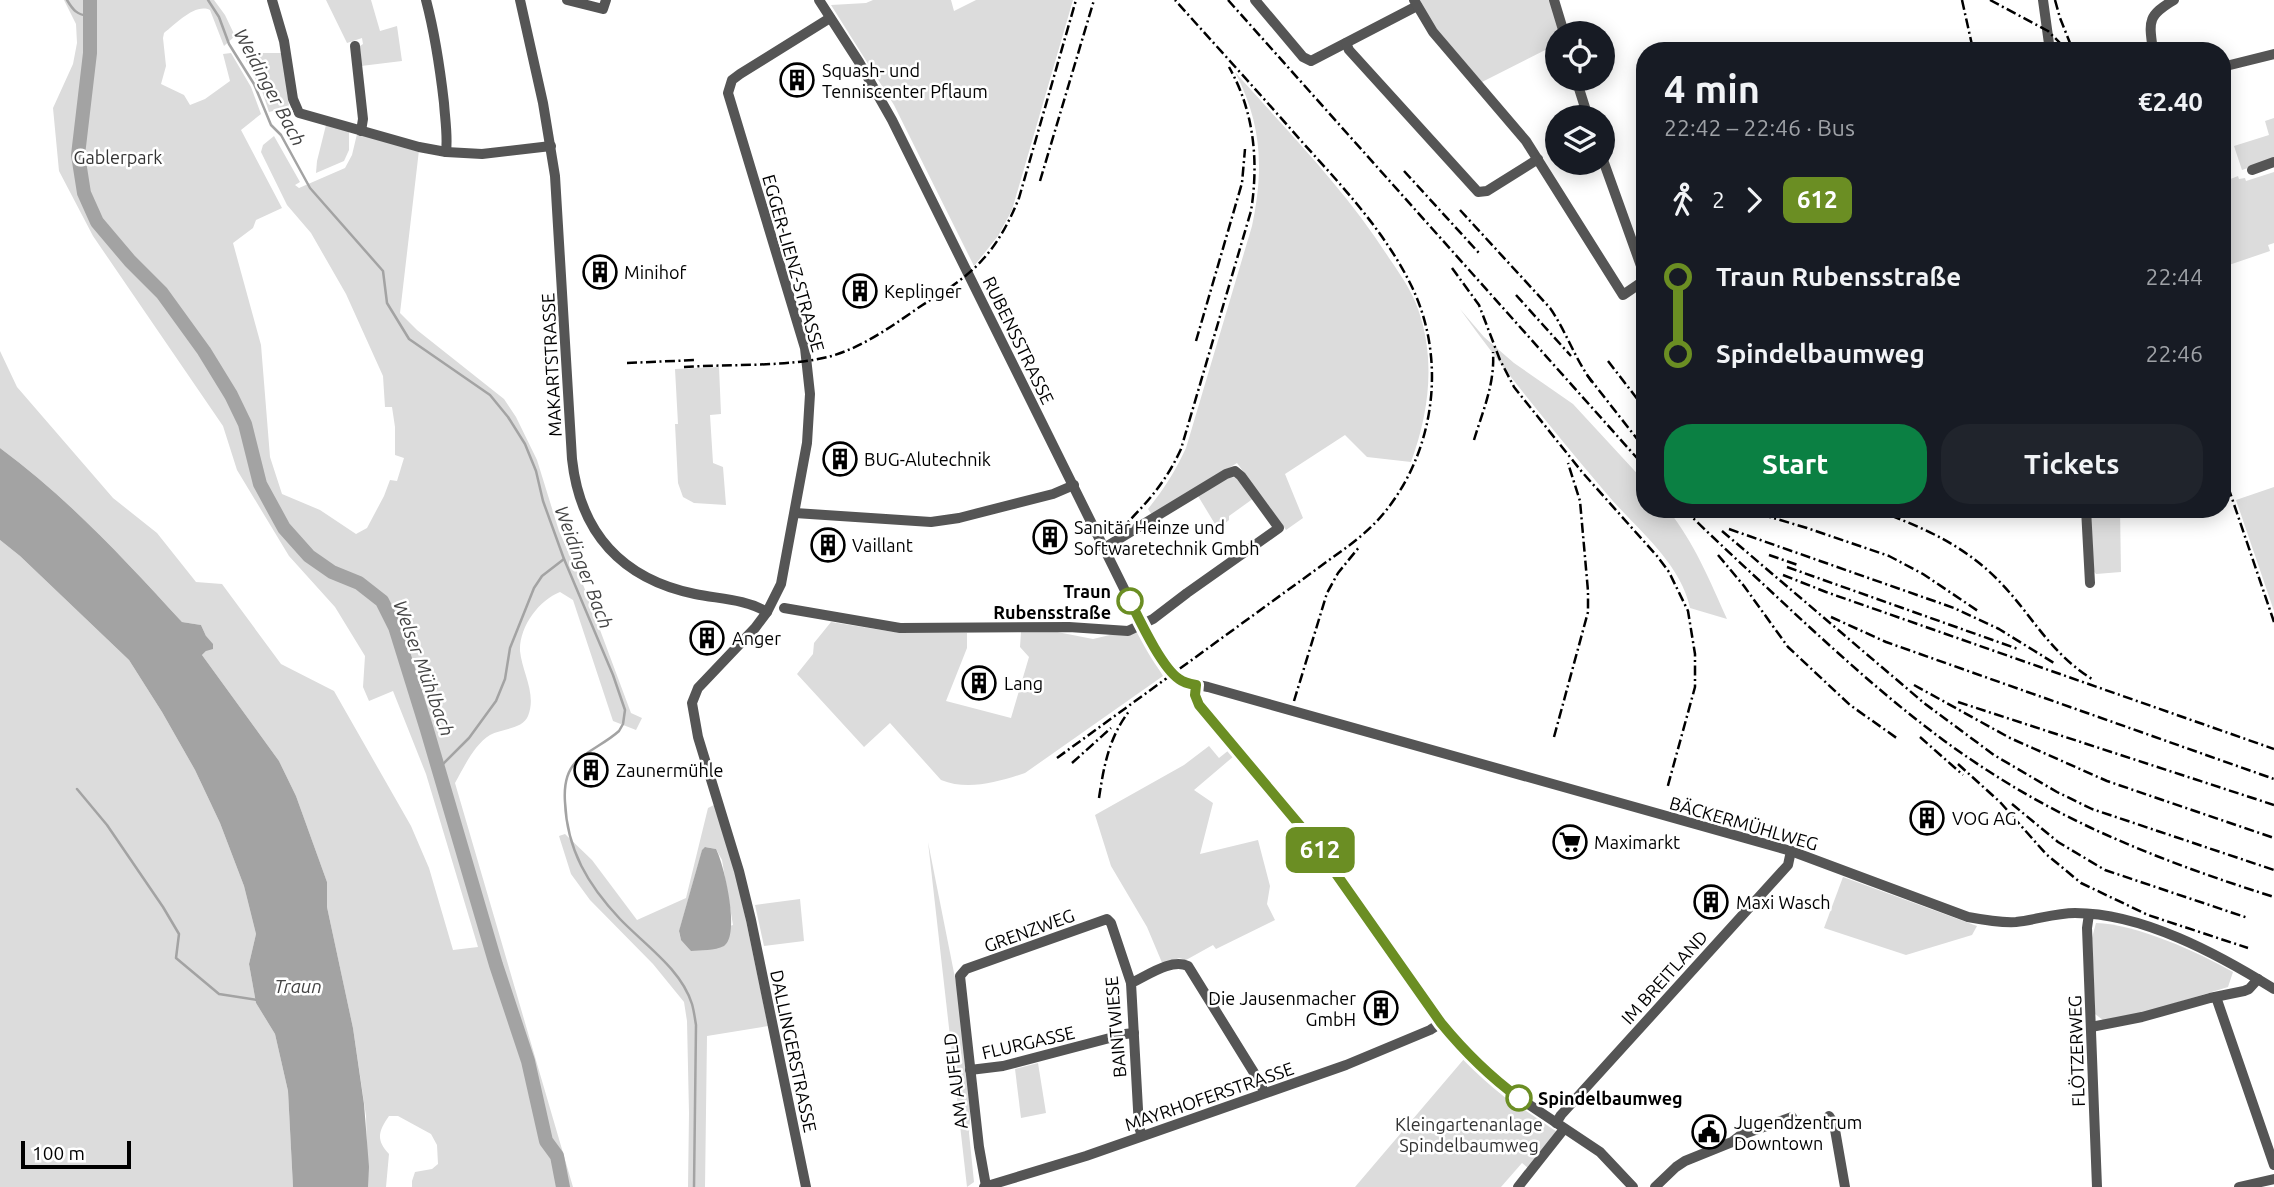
<!DOCTYPE html>
<html lang="en">
<head>
<meta charset="utf-8">
<style>
  :root { --surface:#171b24; --page:#20242c; --text:#f1f3f6; --muted:#9ea1a6; --accent:#0b8043 }
  body { margin:0; font-family:Ubuntu,sans-serif; background:var(--page); color:var(--text); height:100vh; display:flex; flex-direction:column; font-size:26px; white-space:nowrap }
  * { box-sizing:border-box; margin:0 }
  p { font-size:23px; color:var(--muted) }
  .icon { flex:none; width:38px; height:38px; fill:none; stroke:currentColor; stroke-width:2; stroke-linecap:round; stroke-linejoin:round }
  .map { position:relative; flex:1; overflow:hidden }
  .panel { position:absolute; left:1636px; top:42px; width:595px; height:476px; display:flex; flex-direction:column; background:var(--surface); border-radius:28px; box-shadow:0 4px 18px #0003 }
  .panel>* { flex:none }
  .badge { padding:0 14px; border-radius:10px; font-size:24px; line-height:46px }
  .tools { position:absolute; left:1545px; top:21px; display:grid; gap:14px }
  .tools a { display:grid; place-items:center; width:70px; height:70px; border-radius:50%; background:var(--surface); box-shadow:0 4px 18px #0003; font-size:35px }
  .scale { position:absolute; left:21px; bottom:18px; width:110px; box-sizing:border-box; padding-left:7px; border:4px solid #000; border-top:0; font-size:19px; line-height:24px; white-space:nowrap; color:#000; -webkit-text-stroke:5px #fff; paint-order:stroke }
  .map>.badge { position:absolute; translate:-50% -50%; box-shadow:0 0 0 4px #fff }
  .legs { display:flex; align-items:center; gap:10px; height:77px; padding:0 28px; font-size:23px }
  .legs p { margin-inline-start:auto }
  .summary { display:flex; align-items:center; justify-content:space-between; height:119px; padding:0 28px }
  h1 { font-size:38px; font-weight:700; line-height:52px }
  .button { display:flex; gap:14px; margin-top:auto; padding:14px 28px }
  .button a { flex:1; height:80px; border-radius:28px; background:var(--accent); color:#fff; font-size:28px; font-weight:700; line-height:80px; text-align:center }
  .button a+a { background:var(--page); color:var(--text) }
  ul { padding:0 28px; list-style:none }
  li { display:flex; align-items:center; gap:24px; height:77px; font-size:26px }
  li i { display:grid; place-items:center; width:10px; height:100%; margin:0 9px; background:currentColor }
  li i::after { content:''; width:18px; height:18px; margin:-9px; border:5px solid; border-radius:50%; background:var(--surface) }
  li p { margin-inline-start:auto }
  li:first-child i { background:linear-gradient(#0000 50%,currentColor 0) }
  li:last-child i { background:linear-gradient(currentColor 50%,#0000 0) }
  .map>svg:first-child { display:block }
</style>
</head>
<body>
<div class="map">
<svg width="2274" height="1187" viewBox="0 0 2274 1187">
  <rect width="100%" height="100%" fill="#fff"/>
  <g fill="#dcdcdc" fill-rule="evenodd">
    <path d="M64,0H214L225,15L235,36L224,46L210,10C195,3 176,24 164,33L163,38L166,66L161,84L184,95L190,105L205,99L230,81L223,54L231,53L251,87L261,114L241,130L282,208L256,220L253,228L233,243L261,345L270,457L282,494L320,510L356,534L367,528L384,496L390,480L397,481L404,458L395,455V427L392,407H385L383,376L346,294L311,233L287,205L261,152L263,145L274,136L300,182L295,185L299,188L345,168L352,155L357,134L419,150L400,313L417,330L504,399L516,417L537,460L559,531L584,587L631,713L642,718L636,730L613,721L573,600L560,592C539,600 519,627 520,651C522,672 537,694 528,716C523,729 501,729 490,735C474,745 464,767 455,783L573,1187H412V1181L415,1172L432,1169L438,1164L437,1145L431,1134L398,1116H389C378,1132 376,1140 389,1154L386,1187H368L366,1116L353,1028L327,907V882L296,796L279,761L202,655L206,651V636L201,625L182,622C125,560 68,498 0,448V351L17,387L113,498L157,533L196,582L222,584L281,664L334,691L411,826L429,868L453,950L478,947L426,774L393,691L369,701L363,687L365,656L335,607L289,556L237,470L223,426L93,236L59,171L53,108L73,64L77,43L76,24Z"/>
    <polygon points="326,0 371,0 380,31 397,26 402,61 361,66 360,46 363,44 362,38 347,43"/>
    <polygon points="873,0 951,0 954,11 976,0 1073,0 1012,210 998,236 974,266 894,105 831,5 866,3"/>
    <polygon points="1419,0 1550,0 1561,33 1558,33 1557,44 1482,82 1434,27"/>
    <polygon points="242,53 283,53 289,107 269,112 263,94"/>
    <path d="M1235,72C1288,132 1346,190 1389,258C1400,274 1412,291 1418,309C1436,360 1429,413 1411,462L1367,457L1345,435L1285,474L1303,518L1286,530L1237,463L1152,515L1148,509C1164,489 1176,470 1186,448L1252,226C1264,169 1262,124 1235,72Z"/>
    <polygon points="2274,118 2274,159 2242,170 2234,146 2269,135 2265,121"/>
    <polygon points="326,125 349,131 349,150 344,161 316,173 317,161"/>
    <polygon points="2274,172 2274,243 2268,245 2270,251 2223,267 2223,182 2238,176 2239,179 2245,178 2246,181"/>
    <path d="M1460,309L1484,337L1514,363L1573,404L1645,482V509H1663L1665,512L1668,510C1694,542 1710,581 1727,619L1690,608C1680,561 1635,528 1606,493C1555,433 1506,373 1460,309Z"/>
    <polygon points="719,367 721,414 710,415 713,463 723,467 726,505 694,503 683,497 678,483 675,424 678,424 675,369"/>
    <polygon points="1236,477 1254,498 1229,516 1229,520 1218,529 1198,496 1226,478"/>
    <polygon points="2274,487 2274,611 2236,500"/>
    <polygon points="2089,509 2120,509 2121,572 2096,574 2092,569"/>
    <polygon points="0,540 20,556 129,660 162,712 195,770 220,823 244,886 256,934 249,964 256,1003 275,1034 288,1091 293,1187 0,1187"/>
    <path d="M831,622L900,633H967V648L946,701L1011,718L1029,657L1020,647L1021,632L1052,631L1093,639L1114,634L1137,632L1163,676L1025,773C998,782 968,791 941,780L890,723L864,747L797,674L813,654L814,643Z"/>
    <polygon points="1209,746 1219,758 1229,750 1234,756 1194,790 1213,803 1200,854 1258,840 1270,886 1267,904 1275,920 1216,949 1213,945 1186,960 1179,958 1163,965 1147,927 1111,866 1095,815 1184,765"/>
    <path d="M714,805L736,873L768,1026L707,1036L705,1187H688L689,1113L687,1021L684,1002L653,964L590,900L571,874L559,836L565,834L592,860L637,920L686,898L708,808ZM706,847L716,849L722,860L733,925L681,940L679,932L702,851Z"/>
    <polygon points="928,842 961,1008 971,1106 969,1133 974,1182 967,1187"/>
    <polygon points="1843,877 1977,926 1972,935 1906,955 1824,928"/>
    <polygon points="800,899 804,941 764,946 755,905"/>
    <path d="M2096,923C2136,924 2198,952 2233,972L2228,987L2146,1012L2103,1020L2095,1014L2092,938Z"/>
    <polygon points="1464,1059 1510,1100 1557,1132 1528,1168 1522,1163 1501,1187 1355,1187"/>
    <polygon points="1038,1063 1046,1113 1021,1118 1015,1069"/>
  </g>
  <g fill="#a3a3a3">
    <path d="M0,448C68,498 125,560 182,622L201,625L206,636L213,644V649L206,651L202,655L279,761L296,796L327,882V907L353,1028L364,1104L369,1167L368,1187H293L288,1091L275,1034L256,1003L249,964L256,934L244,886L220,823L195,770L162,712L129,660L20,556L0,540Z"/>
    <path d="M705,847L716,849C724,864 741,935 724,946C715,951 700,950 691,951L681,940L679,931L702,850Z"/>
  </g>
  <g fill="none" stroke-linecap="round" stroke-linejoin="round">
    <g stroke="#a3a3a3" stroke-width="2.5">
      <path d="M67,0C73,10 77,15 89,16"/>
      <path d="M208,0L219,17L229,44L254,84L271,125L281,135L310,188L383,271L387,303L409,339L490,395L508,417L525,444L536,471L543,501L564,559L613,675L625,710L623,724L619,731C606,743 588,750 576,762C566,772 564,788 565,802C567,850 588,885 620,919C645,945 681,969 692,1004C694,1011 695,1019 696,1025L694,1187"/>
      <polyline points="437,770 469,738 496,701 505,679 510,648 534,588 542,576 564,559"/>
      <polyline points="77,789 107,825 163,907 179,934 176,958 219,994 257,1000"/>
    </g>
    <polyline stroke="#a3a3a3" stroke-width="14" points="90,0 90,53 78,155 84,193 97,222 130,261 162,293 204,351 231,395 245,424 260,484 284,528 309,556 332,572 359,583 382,601 395,627 427,730 496,965 528,1061 546,1141 557,1156 563,1187"/>
    <g stroke="#555" stroke-width="10">
      <polyline points="272,0 284,41 293,99 299,113 419,147 446,152 482,154 551,146"/>
      <path d="M426,0C435,34 440,68 444,103C445,119 448,136 446,152"/>
      <path d="M520,0L543,103L555,176L572,459C580,533 622,579 695,594C719,599 745,599 767,612"/>
      <polyline points="567,0 603,9 606,0"/>
      <path d="M819,0L859,62L892,120L1142,625L1177,678L1188,683L1208,687L1791,851L1968,917C1984,920 2000,923 2016,922C2036,920 2055,913 2075,913C2142,913 2218,954 2274,989"/>
      <polyline points="1255,0 1303,57 1311,61 1417,6"/>
      <polyline points="1414,0 1433,32 1526,141 1623,295 1645,280"/>
      <polyline points="1554,0 1564,33"/>
      <polyline points="2043,0 2050,51"/>
      <polyline points="1346,43 1349,50 1478,192 1487,191 1538,159"/>
      <polyline points="355,46 363,119 361,131"/>
      <path d="M2153,51C2149,21 2147,16 2174,0"/>
      <polyline points="2222,67 2274,54"/>
      <polyline points="1576,79 1588,117"/>
      <polyline points="1603,160 1645,277"/>
      <polyline points="2252,170 2274,162"/>
      <polyline points="2086,509 2090,583"/>
      <polyline points="795,513 931,522 959,518 1053,494 1074,485"/>
      <polyline points="784,608 900,628 1069,627 1128,631 1153,619 1187,593 1279,528 1241,476 1235,471 1226,474 1104,548"/>
      <polyline points="1196,685 1195,695 1199,705 1313,841 1456,1041 1507,1090 1600,1152 1633,1187"/>
      <polyline points="2089,914 2087,928 2097,1187"/>
      <path d="M1131,983C1147,976 1171,958 1188,966L1261,1084L1264,1093"/>
      <polyline points="2216,997 2274,1165"/>
      <polyline points="2091,1027 2142,1017 2210,998 2244,991 2249,989 2258,979"/>
      <polyline points="970,1070 1003,1066 1125,1034 1134,1033"/>
      <polyline points="1829,1116 1834,1124 1845,1187"/>
      <polyline points="1556,1123 1561,1115 1788,865 1791,851"/>
      <polyline points="986,1186 979,1147 960,976 966,969 1107,919 1111,923 1131,983 1139,1127 1142,1136"/>
      <polyline points="806,1187 751,920 739,871 698,737 692,703 698,688 755,628 767,612 781,584 807,443 810,394 805,348 728,93 732,80 740,74 830,18"/>
      <polyline points="984,1187 1086,1156 1346,1065 1430,1030 1441,1023"/>
      <polyline points="1518,1187 1564,1129"/>
      <polyline points="1655,1187 1676,1167 1685,1161 1732,1142 1741,1135 1792,1117"/>
      <polyline points="2239,1187 2274,1179"/>
    </g>
    <g stroke="#000" stroke-width="2.5" stroke-dasharray="10 3.5 2 3.5" stroke-linecap="butt">
      <polyline points="1228,0 1645,467"/>
      <polyline points="1962,0 1972,45"/>
      <polyline points="1990,0 2048,31 2068,51"/>
      <polyline points="2055,0 2060,18 2072,48"/>
      <polyline points="1404,171 1479,253"/>
      <polyline points="1040,181 1094,0"/>
      <path d="M1460,210L1550,308C1566,331 1575,359 1592,382"/>
      <polyline points="1452,268 1479,305 1500,360 1514,387 1582,472 1657,556 1669,572 1688,611 1695,654 1695,687 1667,789"/>
      <polyline points="1516,295 1571,356"/>
      <polyline points="1196,341 1242,183 1245,149"/>
      <polyline points="1608,361 1645,409"/>
      <polyline points="627,363 695,360"/>
      <path d="M684,367C728,364 786,367 828,357C862,348 892,326 921,306C943,292 967,278 984,258C1000,240 1010,220 1019,198L1076,0"/>
      <polyline points="1587,375 1645,449"/>
      <path d="M1474,440C1483,410 1495,384 1493,352"/>
      <polyline points="2222,469 2274,622"/>
      <path d="M1684,509C1719,544 1756,577 1792,611C1856,670 1920,728 1993,774C2080,830 2176,866 2274,897"/>
      <polyline points="1743,509 1807,528 1889,556 1923,574 1978,611"/>
      <path d="M1873,509C1920,526 1963,544 1999,581C2033,616 2048,651 2092,679"/>
      <polyline points="1729,529 1954,608 1999,629 2054,663"/>
      <polyline points="1722,531 1924,703 1994,755 2057,792 2092,809 2274,870"/>
      <path d="M1118,532C1145,505 1165,484 1181,449L1251,211C1259,161 1254,111 1229,67"/>
      <polyline points="1718,555 1744,586 1788,647 1850,705 1898,739"/>
      <polyline points="1769,555 1798,565"/>
      <polyline points="1787,567 2018,649"/>
      <polyline points="1783,575 1826,592 2274,749"/>
      <polyline points="1831,617 1886,642 2274,779"/>
      <polyline points="1914,685 2010,738 2107,781 2274,838"/>
      <polyline points="1294,701 1327,593 1338,573 1360,546"/>
      <polyline points="1958,702 2274,805"/>
      <polyline points="1554,737 1588,612 1588,591 1580,501 1568,463"/>
      <polyline points="1920,737 1963,775"/>
      <path d="M1057,758L1336,555C1353,543 1370,530 1384,513C1435,451 1447,360 1412,287C1386,233 1343,187 1303,143C1261,95 1218,48 1175,0"/>
      <polyline points="1072,763 1111,728"/>
      <polyline points="1958,764 2000,802 2046,854 2081,883 2148,915 2248,948"/>
      <path d="M1099,798C1104,765 1109,737 1130,710"/>
      <polyline points="2012,804 2058,842 2105,870 2248,918"/>
    </g>
  </g>
  <g fill="none" stroke-linecap="round" stroke-linejoin="round">
    <defs>
      <path id="line-1" d="M1130,601C1140,621 1162,668 1179,679C1184,683 1190,684 1196,685L1195,695L1199,705L1313,841L1441,1023C1464,1051 1489,1076 1519,1098"/>
    </defs>
    <use href="#line-1" stroke="#fff" stroke-width="16"/>
    <use href="#line-1" stroke="#6b8e23" stroke-width="10"/>
  </g>
  <defs>
    <symbol id="building-ring" viewBox="-11 -11 22 22"><circle r="9.5" fill="#fff" stroke="#000" stroke-width="1.5"/><path d="M-4-6H4V6H1V3H-1V6H-4ZM-2.5-4.3h1.7v1.8h-1.7ZM.8-4.3h1.7v1.8H.8ZM-2.5-1h1.7V.8h-1.7ZM.8-1h1.7V.8H.8Z" fill="#000"/></symbol>
    <symbol id="supermarket-ring" viewBox="-11 -11 22 22"><circle r="9.5" fill="#fff" stroke="#000" stroke-width="1.5"/><path d="M-6-5.5h2.5l.6 2H6L4.5 2H-2.5L-4.4-4H-6ZM-1.5 3.2a1.3 1.3 0 1 0 .1 0ZM3 3.2a1.3 1.3 0 1 0 .1 0Z" fill="#000"/></symbol>
    <symbol id="civic-ring" viewBox="-11 -11 22 22"><circle r="9.5" fill="#fff" stroke="#000" stroke-width="1.5"/><path d="M-.6-6.5H3V-4.5H.6V-3L4-1V1h2V6H-6V1h2V-1L-.6-3ZM-1.2 2.5V6h2.4V2.5Z" fill="#000"/></symbol>
  </defs>
  <g fill-rule="evenodd">
    <use href="#building-ring" x="778" y="61" width="38" height="38"/>
    <use href="#building-ring" x="581" y="253" width="38" height="38"/>
    <use href="#building-ring" x="841" y="272" width="38" height="38"/>
    <use href="#building-ring" x="821" y="440" width="38" height="38"/>
    <use href="#building-ring" x="1031" y="518" width="38" height="38"/>
    <use href="#building-ring" x="809" y="526" width="38" height="38"/>
    <use href="#building-ring" x="688" y="619" width="38" height="38"/>
    <use href="#building-ring" x="960" y="664" width="38" height="38"/>
    <use href="#building-ring" x="572" y="751" width="38" height="38"/>
    <use href="#building-ring" x="1908" y="799" width="38" height="38"/>
    <use href="#supermarket-ring" x="1551" y="823" width="38" height="38"/>
    <use href="#building-ring" x="1692" y="883" width="38" height="38"/>
    <use href="#building-ring" x="1362" y="989" width="38" height="38"/>
    <use href="#civic-ring" x="1690" y="1113" width="38" height="38"/>
  </g>
  <g fill="#fff" stroke="#6b8e23" stroke-width="3.5">
    <circle cx="1130" cy="601" r="12"/>
    <circle cx="1519" cy="1098" r="12"/>
  </g>
  <g text-anchor="middle" dominant-baseline="central" stroke-width="5" stroke-linejoin="round" paint-order="stroke">
    <g font-size="18" fill="#000" stroke="#fff" text-anchor="start">
      <text x="822" y="70">Squash- und<tspan x="822" dy="21">Tenniscenter Pflaum</tspan></text>
      <text x="624" y="272">Minihof</text>
      <text x="884" y="291">Keplinger</text>
      <text x="864" y="459">BUG-Alutechnik</text>
      <text x="1074" y="527">Sanitär Heinze und<tspan x="1074" dy="21">Softwaretechnik Gmbh</tspan></text>
      <text x="852" y="545">Vaillant</text>
      <text x="732" y="638">Anger</text>
      <text x="1004" y="683">Lang</text>
      <text x="616" y="770">Zaunermühle</text>
      <text x="1952" y="818">VOG AG</text>
      <text x="1594" y="842">Maximarkt</text>
      <text x="1736" y="902">Maxi Wasch</text>
      <text x="1356" y="998" text-anchor="end">Die Jausenmacher<tspan x="1356" dy="21">GmbH</tspan></text>
      <text x="1734" y="1122">Jugendzentrum<tspan x="1734" dy="21">Downtown</tspan></text>
    </g>
    <g font-size="18" fill="#333" stroke="#fff">
      <text x="118" y="157">Gablerpark</text>
      <text x="1469" y="1124">Kleingartenanlage<tspan x="1469" dy="21">Spindelbaumweg</tspan></text>
    </g>
    <g font-size="18" fill="#000" stroke="#fff">
      <text transform="translate(794 263) rotate(74)">EGGER-LIENZ-STRASSE</text>
      <text transform="translate(1019 340) rotate(64)">RUBENSSTRASSE</text>
      <text transform="translate(551 365) rotate(-93)">MAKARTSTRASSE</text>
      <text transform="translate(1744 823) rotate(16)">BÄCKERMÜHLWEG</text>
      <text transform="translate(1029 930) rotate(-20)">GRENZWEG</text>
      <text transform="translate(1664 977) rotate(-48)">IM BREITLAND</text>
      <text transform="translate(1115 1027) rotate(-95)">BAINTWIESE</text>
      <text transform="translate(1028 1042) rotate(-13)">FLURGASSE</text>
      <text transform="translate(794 1051) rotate(78)">DALLINGERSTRASSE</text>
      <text transform="translate(2076 1051) rotate(-92)">FLÖTZERWEG</text>
      <text transform="translate(955 1081) rotate(-97)">AM AUFELD</text>
      <text transform="translate(1209 1096) rotate(-19)">MAYRHOFERSTRASSE</text>
    </g>
    <g font-size="18" font-weight="bold" fill="#000" stroke="#fff" text-anchor="end">
      <text x="1111" y="591">Traun<tspan x="1111" dy="21">Rubensstraße</tspan></text>
      <text x="1538" y="1098" text-anchor="start">Spindelbaumweg</text>
    </g>
    <g font-size="19" font-style="italic" fill="#444" stroke="#fff">
      <text transform="translate(270 87) rotate(62)">Weidinger Bach</text>
      <text transform="translate(584 567) rotate(69)">Weidinger Bach</text>
      <text transform="translate(424 668) rotate(70)">Welser Mühlbach</text>
      <text x="298" y="986">Traun</text>
    </g>
  </g>
</svg>
<div class="tools">
<a><svg class="icon" aria-label="locate" viewBox="0 0 24 24"><circle cx="12" cy="12" r="6"/><path d="M12 2v4M12 18v4M2 12h4M18 12h4"/></svg></a>
<a><svg class="icon" aria-label="layers" viewBox="0 0 24 24"><path d="M12 4l9 5-9 5-9-5zM3 14l9 5 9-5"/></svg></a>
</div>
<div class="scale">100 m</div>
<b class="badge" style="left:1320px;top:850px;background:#6b8e23;color:#fff">612</b>
<section class="panel">
<div class="summary"><div><h1>4 min</h1><p>22:42 – 22:46 · Bus</p></div><b>€2.40</b></div>
<div class="legs"><svg class="icon" aria-label="walk" viewBox="0 0 24 24"><circle cx="13" cy="4" r="2"/><path d="M13 8l-2 6 4 7M11 14l-3 7M7 12l3-4h3l4 4"/></svg>2<svg class="icon" aria-label="forward" viewBox="0 0 24 24"><path d="M9 5l7 7-7 7"/></svg><b class="badge" style="background:#6b8e23;color:#fff">612</b></div>
<ul>
<li><i style="color:#6b8e23"></i><b>Traun Rubensstraße</b><p>22:44</p></li>
<li><i style="color:#6b8e23"></i><b>Spindelbaumweg</b><p>22:46</p></li>
</ul>
<div class="button"><a>Start</a><a>Tickets</a></div>
</section>
</div>
</body>
</html>
